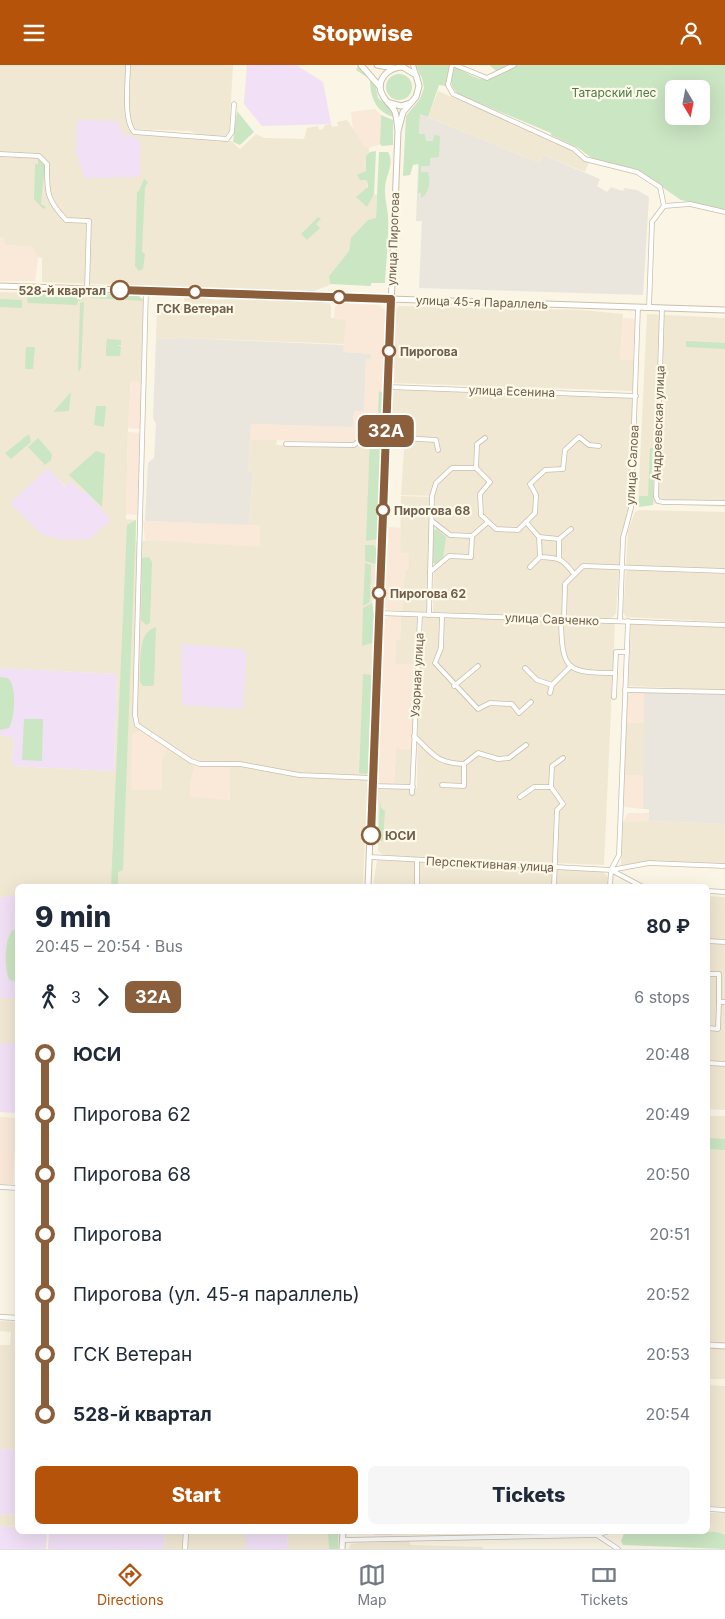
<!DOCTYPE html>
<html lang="en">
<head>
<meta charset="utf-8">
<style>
  :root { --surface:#fff; --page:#f6f6f7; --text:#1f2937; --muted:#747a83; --line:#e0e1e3; --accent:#b45309 }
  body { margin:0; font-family:Inter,sans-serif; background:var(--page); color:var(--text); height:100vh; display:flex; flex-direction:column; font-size:19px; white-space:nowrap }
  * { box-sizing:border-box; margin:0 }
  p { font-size:16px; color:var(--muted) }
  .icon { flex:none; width:28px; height:28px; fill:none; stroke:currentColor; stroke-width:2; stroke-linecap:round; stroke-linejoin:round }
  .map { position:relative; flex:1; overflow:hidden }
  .panel { position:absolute; left:15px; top:819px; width:695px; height:650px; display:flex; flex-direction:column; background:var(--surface); border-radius:8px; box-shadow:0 5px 20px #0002 }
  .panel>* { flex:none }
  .badge { padding:0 10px; border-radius:8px; font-size:18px; line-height:32px }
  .needle { width:32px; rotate:170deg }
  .fabs { position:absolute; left:665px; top:15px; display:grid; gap:10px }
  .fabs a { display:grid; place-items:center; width:45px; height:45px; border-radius:8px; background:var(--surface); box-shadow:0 5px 20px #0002; font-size:25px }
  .map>.badge { position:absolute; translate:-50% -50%; box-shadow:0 0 0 2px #fff }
  .legs { display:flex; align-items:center; gap:8px; height:55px; padding:0 20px; font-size:16px }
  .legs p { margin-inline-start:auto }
  .summary { display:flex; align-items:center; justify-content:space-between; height:85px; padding:0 20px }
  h1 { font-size:28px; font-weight:800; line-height:38px }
  .primary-button { display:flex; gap:10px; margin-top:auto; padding:10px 20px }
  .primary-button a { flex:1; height:58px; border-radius:8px; background:var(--accent); color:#fff; font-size:20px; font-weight:800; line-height:58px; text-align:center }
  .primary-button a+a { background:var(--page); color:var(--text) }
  ul { padding:0 20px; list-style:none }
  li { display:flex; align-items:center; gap:18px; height:60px; font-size:19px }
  li i { display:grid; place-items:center; width:8px; height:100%; margin:0 6px; background:currentColor }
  li i::after { content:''; width:12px; height:12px; margin:-6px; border:4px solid; border-radius:50%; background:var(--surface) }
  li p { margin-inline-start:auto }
  li:first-child i { background:linear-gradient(#0000 50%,currentColor 0) }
  li:last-child i { background:linear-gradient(currentColor 50%,#0000 0) }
  header { display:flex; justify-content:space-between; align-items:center; height:65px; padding:0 20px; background:var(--accent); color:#fff; font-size:22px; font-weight:800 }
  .tab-bar { display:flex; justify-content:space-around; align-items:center; height:70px; border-top:1px solid var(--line); background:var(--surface); font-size:14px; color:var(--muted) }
  .tab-bar a { display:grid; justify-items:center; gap:2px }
  .tab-bar .active { color:var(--accent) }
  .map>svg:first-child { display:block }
</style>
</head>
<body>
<header><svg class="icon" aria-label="menu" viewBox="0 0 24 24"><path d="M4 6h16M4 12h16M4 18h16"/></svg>Stopwise<svg class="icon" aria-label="person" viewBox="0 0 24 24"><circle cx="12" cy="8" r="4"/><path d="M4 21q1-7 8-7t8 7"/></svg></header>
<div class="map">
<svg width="725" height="1484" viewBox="0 0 725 1484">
  <rect width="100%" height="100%" fill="#faf5e4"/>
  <g fill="#f1e8d3" fill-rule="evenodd">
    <polygon points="0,0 126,0 125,49 129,66 134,69 183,70 195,74 231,76 240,84 256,69 264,73 304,74 307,63 318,61 319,65 323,64 325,60 331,59 332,62 338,61 337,57 347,55 365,81 369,83 366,142 374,129 377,130 376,154 350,180 349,186 329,211 330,220 311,227 42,217 42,193 38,192 32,182 4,180 4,172 0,172"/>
    <polygon points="129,0 233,0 229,69 225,71 197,69 189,66 132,64 129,51"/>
    <polygon points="438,26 577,87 583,95 589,97 585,107 543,90 540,98 428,52"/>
    <path d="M0,227L138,231L143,234L142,317L131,316L128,363L126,454L136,455V477L260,461L249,460L253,407L248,406L250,374L277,375L276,380L340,381H361V376L365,373L375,372L380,375L376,505L372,538L374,551L372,610L363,821H18L17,831L0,832V670L14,672L12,701L114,706L117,609L0,603ZM48,404L66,422L83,428L85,426L110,455L90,474ZM140,665L167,682L162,695Z"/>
    <polygon points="184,231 216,235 250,233 328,236 331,241 331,253 346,254 345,279 184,273 156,274 157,240 184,241"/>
    <polygon points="399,241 583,245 623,249 620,294 633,295 633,326 394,318 395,245"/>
    <polygon points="647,249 725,253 725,442 638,438"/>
    <polygon points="394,325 634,333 627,432 629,442 621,474 616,548 613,552 607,554 433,547 435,431 401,430 405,369 390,368"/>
    <polygon points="401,431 431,432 427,547 402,546 405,504 408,505 409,489 400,488"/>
    <polygon points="639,445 725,447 725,504 626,501 628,466 635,447"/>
    <polygon points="630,505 725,509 725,557 626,552 623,547 626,506"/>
    <polygon points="401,551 420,552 416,600 395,599 396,575 400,575"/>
    <polygon points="423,552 615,557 604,800 406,792 383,790 378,786 378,724 417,723 418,647"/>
    <polygon points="631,559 725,562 725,625 628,621"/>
    <polygon points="625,658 644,658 644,711 623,710"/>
    <polygon points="396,683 413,684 413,720 394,720"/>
    <polygon points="649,756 725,759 725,798 651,796 621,800 623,757"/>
    <polygon points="377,795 602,806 607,811 608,821 373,821"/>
    <polygon points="708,831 725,832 725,1045 708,1044"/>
    <rect x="0" y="933" width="17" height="45"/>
    <polygon points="708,1051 725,1051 725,1277 708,1276"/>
    <polygon points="0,1256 17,1257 17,1385 0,1384 0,1280 10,1280 11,1267 0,1266"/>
    <rect x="708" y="1284" width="17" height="30"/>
    <polygon points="708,1320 725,1321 725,1442 708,1441"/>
    <polygon points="708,1448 725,1448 725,1468 680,1466 708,1466"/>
    <polygon points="0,1449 17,1450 17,1462 0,1461"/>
    <polygon points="114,1466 183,1466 182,1484 164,1484 165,1469"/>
    <polygon points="188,1466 245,1466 245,1484 187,1484"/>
    <polygon points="287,1466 339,1466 338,1484 288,1484"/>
    <polygon points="409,1476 410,1480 483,1482 483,1484 348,1484 351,1479 358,1478"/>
  </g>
  <g fill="#fae8d8">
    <polygon points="375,44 381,50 380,79 369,83 365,81 353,64 351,47"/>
    <polygon points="0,172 4,172 5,180 32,182 38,192 35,216 0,216"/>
    <polygon points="339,238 379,240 386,246 379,366 364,370 355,378 250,374 251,359 353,362 354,346 364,345 366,294 371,289 343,287 346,255 334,253 335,242"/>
    <polygon points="623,253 635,254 633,295 620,294"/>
    <polygon points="131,316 142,317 140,364 128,363"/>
    <polygon points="128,367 141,368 137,450 126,449"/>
    <polygon points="143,456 260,460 260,482 145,475"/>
    <polygon points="389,462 401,463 400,488 409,489 409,505 405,505 402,546 388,545 385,542"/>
    <polygon points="389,551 401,551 400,575 396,575 395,599 416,600 413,684 396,683 394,720 382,720 378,715 385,554"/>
    <polygon points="629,626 644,627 644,658 624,658"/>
    <polygon points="140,665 168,682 162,695 162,725 131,725 132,669"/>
    <polygon points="194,701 230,702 230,735 190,732 190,718"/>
    <polygon points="623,710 644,711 643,744 625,742 623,739"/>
    <polygon points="628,748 649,748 649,756 623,757"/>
    <polygon points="0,1052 17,1053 13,1119 0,1119"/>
  </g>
  <g fill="#eae6de">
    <polygon points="420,49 540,98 543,90 600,114 597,121 607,127 611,122 623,126 624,123 637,125 649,132 643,230 419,223 422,156 416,156"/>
    <polygon points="183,273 344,280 343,287 371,289 371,294 366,294 364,346 354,346 353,362 251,359 248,406 253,407 249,460 145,456 148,398 154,393 156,359 153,353 156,274"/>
    <polygon points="644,627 725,629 725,759 649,756 649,744 643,744"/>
  </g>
  <g fill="#f2e0f6">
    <polygon points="247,0 296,0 323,17 331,59 262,61 244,39"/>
    <polygon points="77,55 118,56 120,65 126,71 133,71 140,77 140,112 84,113 76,87"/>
    <polygon points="48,403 65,422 71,416 83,428 85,426 111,455 90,474 63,475 41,469 10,438"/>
    <polygon points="181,579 241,584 247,588 243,644 182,640"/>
    <polygon points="0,603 117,609 114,706 12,701 14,673 0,670"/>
    <polygon points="12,831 17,831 17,933 0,933 0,832"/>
    <polygon points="0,978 17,978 17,1048 0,1047"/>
    <polygon points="0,1384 17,1385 17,1450 0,1449"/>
    <polygon points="0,1461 17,1462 18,1466 47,1466 46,1484 0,1484"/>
    <polygon points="49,1466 165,1468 164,1484 48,1484"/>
    <polygon points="245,1466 287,1466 288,1484 245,1484"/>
  </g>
  <polygon fill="#f7d9d8" points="375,1466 577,1466 374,1470"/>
  <g fill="#cbe6c3" fill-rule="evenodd">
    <path d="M415,0H451L446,21L439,20L428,52L420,49L419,69H425L426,76H433L434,70L440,71L439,92L430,93V101H421V107H428C431,115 429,127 423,132H421V128H418L419,99L413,100L410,110L403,111L406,51L420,34L424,23L422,13Z"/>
    <path d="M489,0H725V145L681,135L636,104L593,94L577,82L551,70V68L462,31C449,24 449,14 455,2C472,10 483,21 500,9ZM674,24H701V51H674Z"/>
    <path d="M358,1L375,18L378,33L392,45L394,52C375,47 370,31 370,14L356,5Z"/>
    <circle cx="399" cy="22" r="13"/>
    <polygon points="237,46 254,67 240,80 233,77"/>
    <polygon points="381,50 393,55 393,80 382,81 380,79"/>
    <polygon points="376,86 374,129 367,142 356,132 368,122 367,115 360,115 357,110 366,106 366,91 370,87"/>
    <path d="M379,87H388C394,96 388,108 386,116C383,128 387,140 388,151C389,173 386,196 385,218H371V221L330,219L329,211L349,186L351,173L368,155L376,153Z"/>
    <polygon points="38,94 45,100 41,139 46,142 43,144 34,134 35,99 38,99"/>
    <polygon points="144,114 148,117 145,122 142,187 145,189 143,204 139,206 135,201 137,127 139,126"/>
    <polygon points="318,152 321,154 316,159 320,163 307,175 301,169"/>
    <polygon points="28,227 82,228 84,234 78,236 77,240 28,238 26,230"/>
    <polygon points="92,228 139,231 144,236 90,233"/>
    <polygon points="0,234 22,235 22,243 0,242"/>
    <polygon points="84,237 81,303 78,307 80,238"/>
    <polygon points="107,274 121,275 121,280 117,280 121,282 120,291 106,291 106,281 109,281 106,280"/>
    <polygon points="686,276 725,278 725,284 686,282"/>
    <polygon points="26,282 35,282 33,304 25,304"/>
    <polygon points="379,326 383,328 381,363 377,368"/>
    <polygon points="71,327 69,346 54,347 54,346"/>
    <polygon points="96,341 106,341 104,362 94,360"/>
    <polygon points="29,369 31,377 11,394 5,388"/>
    <polygon points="375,372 381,377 377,474 366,476 370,373"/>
    <polygon points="38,373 52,389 51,395 45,400 28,382"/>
    <polygon points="650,383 653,383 653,440 639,442 639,431 648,431"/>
    <polygon points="96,386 105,389 102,442 69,410"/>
    <polygon points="136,455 123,805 118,807 118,819 124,821 111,821 127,460"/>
    <polygon points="437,464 446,472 443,493 435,499 432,497 434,465"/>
    <polygon points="365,480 374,480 376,483 376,499 365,496"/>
    <polygon points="149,492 152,497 150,558 146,560 141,555 142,493"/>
    <polygon points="365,498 371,500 370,537 363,541"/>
    <polygon points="372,538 374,551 372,578 362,581 363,543"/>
    <path d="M156,562L154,619L153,621H143L140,617C141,601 136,567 156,562Z"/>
    <polygon points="363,609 372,610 368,708 366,709 359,708"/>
    <path d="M0,612L8,613C17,621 15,653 9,663L0,665Z"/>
    <polygon points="24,654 43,654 42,696 22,695"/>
    <polygon points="380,733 381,743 385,746 383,776 378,775"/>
    <path d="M17,864L18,916L15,917L9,914C4,904 4,873 13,865Z"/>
    <polygon points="708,1073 725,1074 725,1085 708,1084"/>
    <polygon points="328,1466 338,1466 338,1484 329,1484"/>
    <polygon points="625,1466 716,1467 725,1469 725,1484 623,1480 621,1476"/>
  </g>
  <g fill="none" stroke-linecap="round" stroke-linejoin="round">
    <defs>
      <g id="minor">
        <path d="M128,0C128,17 123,55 134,67L227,74L232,67L234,39"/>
        <polyline points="413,0 416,10"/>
        <polyline points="452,0 448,20 453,29 574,84 585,94 637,107 660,122 664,141"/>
        <polyline points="455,0 487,13 514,0"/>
        <path d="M0,89L39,91L47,99C47,127 46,134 66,155L89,156L87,224"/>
        <polyline points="146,225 135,650 137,660 191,696 200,699 240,699 299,710 372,713"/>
        <polyline points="649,243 652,157 664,141 690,139 725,147"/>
        <polyline points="662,243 656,432 658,436 663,437 725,438"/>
        <polyline points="388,322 636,331"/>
        <polyline points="485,373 477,379 476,403 490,417 480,429 481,450 496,464 518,465 526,457"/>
        <polyline points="286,379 354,380 365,371 369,371 436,375 438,385"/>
        <polyline points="432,456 450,470 472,471 488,457"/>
        <polyline points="539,472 559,474"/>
        <polyline points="540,492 539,472 526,457 535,448 536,430 530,419 545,405 563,404 565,385 579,372 589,380 599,381"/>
        <polyline points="559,493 559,474 571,464"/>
        <path d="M530,502L540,492C560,493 562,493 574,509"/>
        <polyline points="430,507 449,491 471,492 472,471"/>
        <polyline points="378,548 725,560"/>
        <polyline points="429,550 432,431 436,418 452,403 476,403"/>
        <polyline points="442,551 441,583 435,598 478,644 490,638 512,639 519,648 531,637"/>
        <path d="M561,555C562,605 566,608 615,608"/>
        <polyline points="564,555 565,519 583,501 725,506"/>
        <polyline points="620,556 623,473 631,443 638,242"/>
        <polyline points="525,603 537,615 552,620"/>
        <polyline points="454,621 478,601"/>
        <polyline points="625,625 725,627"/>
        <polyline points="550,628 552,620 571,601"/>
        <polyline points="614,632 616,587 627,587"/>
        <path d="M414,671C433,689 436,698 464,699L478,688L498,694L509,693L526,680"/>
        <polyline points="442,720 464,721 464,699"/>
        <polyline points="372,721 413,722"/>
        <polyline points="551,722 563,739 557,745 554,821"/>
        <polyline points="551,722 552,701 563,693"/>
        <polyline points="412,728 420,550"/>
        <polyline points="520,732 534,722 551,722"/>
        <polyline points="370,792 611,805 649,798 725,801"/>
        <polyline points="611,805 641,821"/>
        <polyline points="417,821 417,796"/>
        <polyline points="610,821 611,805 619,790 628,556"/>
        <polyline points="708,826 725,827"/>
        <polyline points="708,876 725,877"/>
        <polyline points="708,909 719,909 719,937 725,937"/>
        <polyline points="708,963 718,964 719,937"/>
        <polyline points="708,998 725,999"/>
        <polyline points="0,1122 18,1123"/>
        <polyline points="708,1444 725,1445"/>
        <polyline points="597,1470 609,1466"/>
        <polyline points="342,1475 597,1470 618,1484"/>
      </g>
      <g id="tertiary">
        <polyline points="0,1252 18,1253"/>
        <polyline points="185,1484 186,1466"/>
      </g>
      <g id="secondary">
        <polyline points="361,0 380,22"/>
        <polyline points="377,0 394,3"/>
        <polyline points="390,38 401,41 410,38"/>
        <polyline points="0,221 725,245"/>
        <path d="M368,821L398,66C397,60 397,53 395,47C392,40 386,37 383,31C374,16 388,2 403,2L416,10L419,21L416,32L403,47L398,66"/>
        <polyline points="708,1280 725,1281"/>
        <polyline points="342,1484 343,1466"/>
      </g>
    </defs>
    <use href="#minor" stroke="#cabeab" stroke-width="5.5"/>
    <use href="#tertiary" stroke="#cabeab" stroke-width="6"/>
    <use href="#secondary" stroke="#cdc0aa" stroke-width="7"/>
    <use href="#minor" stroke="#fff" stroke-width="4"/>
    <use href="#tertiary" stroke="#fff" stroke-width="4.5"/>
    <use href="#secondary" stroke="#fff" stroke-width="5"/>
  </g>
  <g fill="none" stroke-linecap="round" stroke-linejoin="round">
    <defs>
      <polyline id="line-1" points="120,225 391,234 371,770"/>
    </defs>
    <use href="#line-1" stroke="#fff" stroke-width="11"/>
    <use href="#line-1" stroke="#8b5e3c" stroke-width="8"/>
  </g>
  <g fill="#fff" stroke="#8b5e3c" stroke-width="2.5">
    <circle cx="120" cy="225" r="9"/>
    <circle cx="195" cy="227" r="6"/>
    <circle cx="339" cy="232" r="6"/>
    <circle cx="389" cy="286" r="6"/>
    <circle cx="383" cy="445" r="6"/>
    <circle cx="379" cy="528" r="6"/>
    <circle cx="371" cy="770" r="9"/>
  </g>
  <g text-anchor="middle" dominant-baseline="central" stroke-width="4.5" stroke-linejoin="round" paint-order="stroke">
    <g font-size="12" fill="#4e7a47" stroke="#fdf9e9">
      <text x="614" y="27">Татарский лес</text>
    </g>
    <g font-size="12" fill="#705f4c" stroke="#fdf9e9">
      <text transform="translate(393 174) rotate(-88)">улица Пирогова</text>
      <text transform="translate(482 237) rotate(2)">улица 45-я Параллель</text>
      <text transform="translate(512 326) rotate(2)">улица Есенина</text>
      <text transform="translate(658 358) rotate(-88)">Андреевская улица</text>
      <text transform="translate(632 400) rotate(-87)">улица Салова</text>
      <text transform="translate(552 554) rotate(2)">улица Савченко</text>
      <text transform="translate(417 610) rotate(-87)">Узорная улица</text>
      <text transform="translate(490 799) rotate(3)">Перспективная улица</text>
    </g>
    <g font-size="12" font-weight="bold" fill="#705f4c" stroke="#fdf9e9" text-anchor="start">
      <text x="106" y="225" text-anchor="end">528-й квартал</text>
      <text x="195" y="243" text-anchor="middle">ГСК Ветеран</text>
      <text x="400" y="286">Пирогова</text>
      <text x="394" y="445">Пирогова 68</text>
      <text x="390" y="528">Пирогова 62</text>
      <text x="385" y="770">ЮСИ</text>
    </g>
  </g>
</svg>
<div class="fabs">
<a><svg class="needle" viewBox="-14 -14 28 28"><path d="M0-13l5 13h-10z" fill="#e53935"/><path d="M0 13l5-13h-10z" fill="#747a83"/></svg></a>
</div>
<b class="badge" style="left:386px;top:366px;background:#8b5e3c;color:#fff">32A</b>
<section class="panel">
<div class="summary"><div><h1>9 min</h1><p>20:45 – 20:54 · Bus</p></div><b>80 ₽</b></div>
<div class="legs"><svg class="icon" aria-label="walk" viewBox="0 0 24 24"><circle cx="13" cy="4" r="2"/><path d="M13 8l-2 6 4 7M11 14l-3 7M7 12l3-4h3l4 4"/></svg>3<svg class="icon" aria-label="forward" viewBox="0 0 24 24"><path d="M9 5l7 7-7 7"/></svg><b class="badge" style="background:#8b5e3c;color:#fff">32A</b><p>6 stops</p></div>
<ul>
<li><i style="color:#8b5e3c"></i><b>ЮСИ</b><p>20:48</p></li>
<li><i style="color:#8b5e3c"></i><span>Пирогова 62</span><p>20:49</p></li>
<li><i style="color:#8b5e3c"></i><span>Пирогова 68</span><p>20:50</p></li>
<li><i style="color:#8b5e3c"></i><span>Пирогова</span><p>20:51</p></li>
<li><i style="color:#8b5e3c"></i><span>Пирогова (ул. 45-я параллель)</span><p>20:52</p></li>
<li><i style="color:#8b5e3c"></i><span>ГСК Ветеран</span><p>20:53</p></li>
<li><i style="color:#8b5e3c"></i><b>528-й квартал</b><p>20:54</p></li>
</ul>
<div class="primary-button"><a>Start</a><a>Tickets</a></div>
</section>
</div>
<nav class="tab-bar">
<a class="active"><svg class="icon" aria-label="directions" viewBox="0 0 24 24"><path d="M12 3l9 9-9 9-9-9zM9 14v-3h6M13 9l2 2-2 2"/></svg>Directions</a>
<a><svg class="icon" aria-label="map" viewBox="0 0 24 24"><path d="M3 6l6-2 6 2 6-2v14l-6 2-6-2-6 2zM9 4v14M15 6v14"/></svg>Map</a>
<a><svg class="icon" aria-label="tickets" viewBox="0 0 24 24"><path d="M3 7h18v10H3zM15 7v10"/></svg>Tickets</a>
</nav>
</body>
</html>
